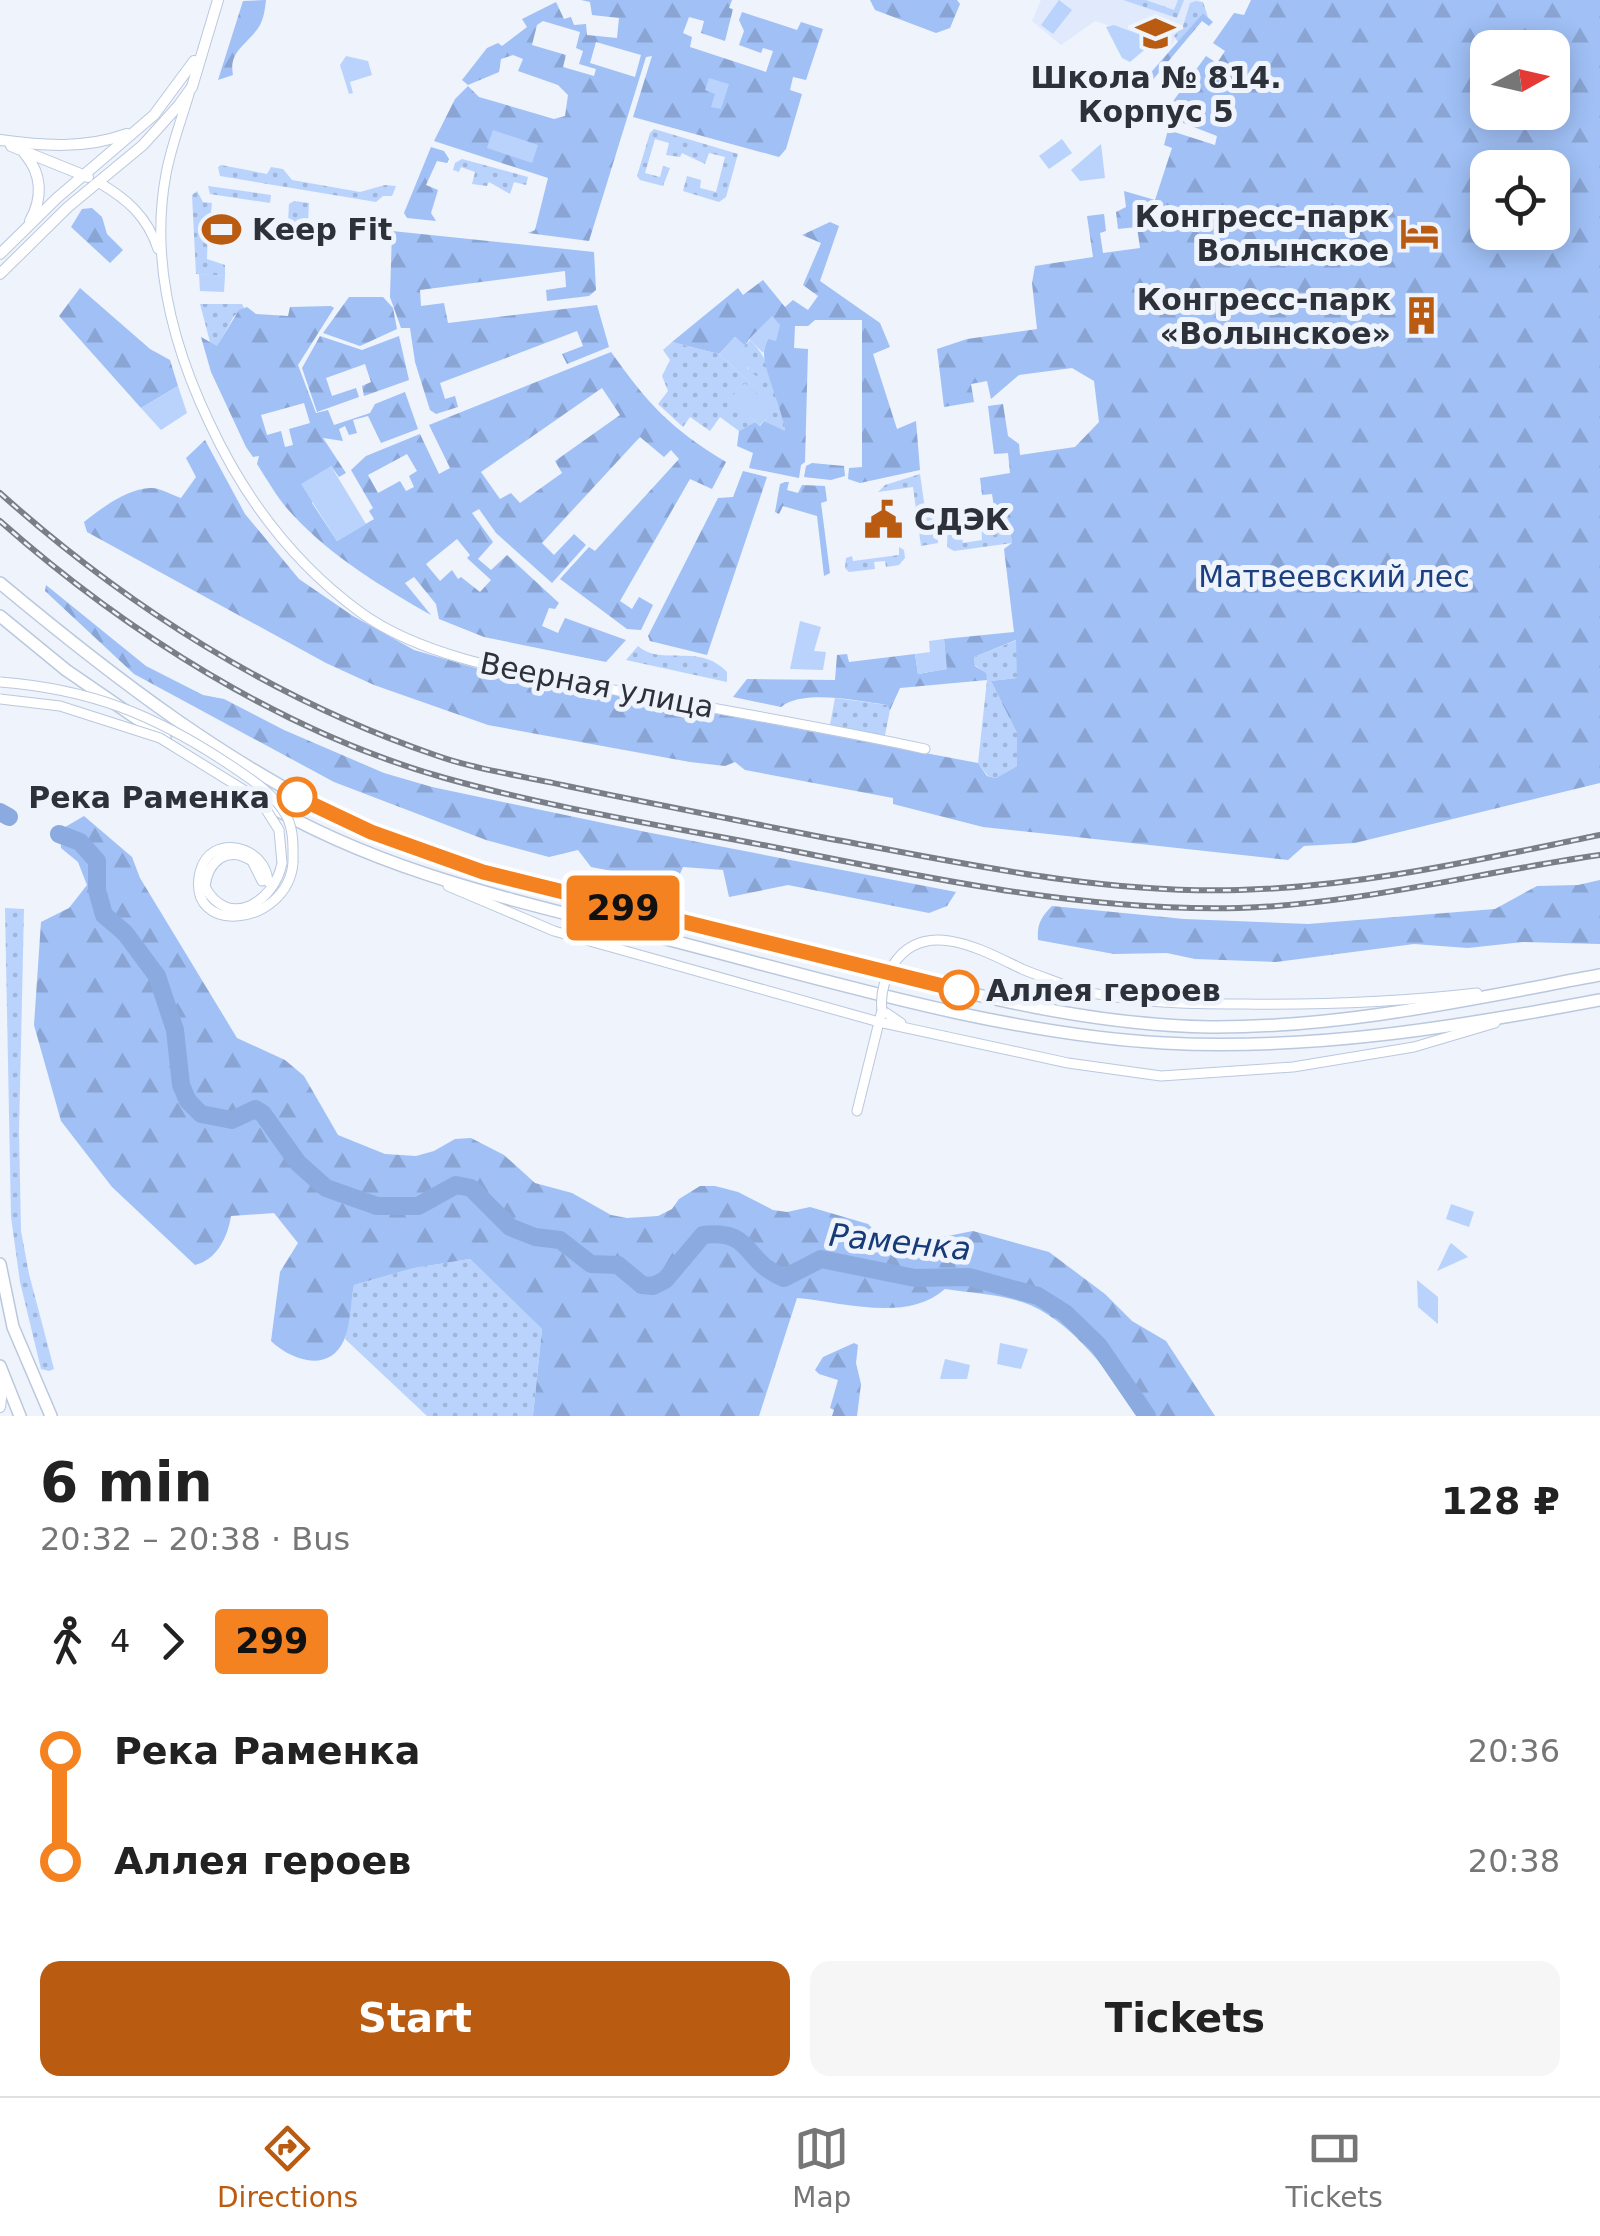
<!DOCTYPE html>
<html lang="en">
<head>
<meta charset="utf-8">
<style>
  :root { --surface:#fff; --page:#f6f6f6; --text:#222; --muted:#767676; --line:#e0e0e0; --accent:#ba5b12 }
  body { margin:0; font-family:"DejaVu Sans",sans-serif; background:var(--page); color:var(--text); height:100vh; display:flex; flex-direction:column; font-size:38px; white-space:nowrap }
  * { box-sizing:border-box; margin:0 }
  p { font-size:32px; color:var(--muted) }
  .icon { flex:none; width:55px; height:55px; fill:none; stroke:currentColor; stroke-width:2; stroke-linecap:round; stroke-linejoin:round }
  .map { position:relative; height:1416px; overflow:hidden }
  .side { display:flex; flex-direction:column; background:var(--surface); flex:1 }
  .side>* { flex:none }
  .badge { padding:0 20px; border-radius:8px; font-size:35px; line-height:65px }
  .needle { width:65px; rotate:82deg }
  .buttons { position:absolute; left:1470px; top:30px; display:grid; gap:20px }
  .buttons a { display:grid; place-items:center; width:100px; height:100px; border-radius:20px; background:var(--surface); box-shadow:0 5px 25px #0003; font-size:50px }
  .map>.badge { position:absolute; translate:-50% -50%; box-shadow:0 0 0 5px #fff }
  .legs { display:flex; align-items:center; gap:15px; height:110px; padding:0 40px; font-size:32px }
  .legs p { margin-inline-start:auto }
  .summary { display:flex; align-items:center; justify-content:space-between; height:170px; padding:0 40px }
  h1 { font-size:55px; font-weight:700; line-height:75px }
  .action { display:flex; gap:20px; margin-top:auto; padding:20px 40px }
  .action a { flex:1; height:115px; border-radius:20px; background:var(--accent); color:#fff; font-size:40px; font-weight:700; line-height:115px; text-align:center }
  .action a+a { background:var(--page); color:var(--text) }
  ul { padding:0 40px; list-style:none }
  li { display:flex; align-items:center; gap:35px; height:110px; font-size:38px }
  li i { display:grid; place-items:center; width:15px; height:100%; margin:0 12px; background:currentColor }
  li i::after { content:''; width:25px; height:25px; margin:-12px; border:8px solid; border-radius:50%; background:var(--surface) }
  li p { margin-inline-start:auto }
  li:first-child i { background:linear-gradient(#0000 50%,currentColor 0) }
  li:last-child i { background:linear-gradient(currentColor 50%,#0000 0) }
  .dock { display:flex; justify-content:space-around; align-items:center; height:140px; border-top:2px solid var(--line); background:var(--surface); font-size:28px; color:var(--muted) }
  .dock a { display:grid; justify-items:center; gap:5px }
  .dock .active { color:var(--accent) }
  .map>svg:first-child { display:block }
</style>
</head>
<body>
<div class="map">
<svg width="1600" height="1416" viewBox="0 0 1600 1416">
  <defs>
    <pattern id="grass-dots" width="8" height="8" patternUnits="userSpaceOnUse" patternTransform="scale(2.5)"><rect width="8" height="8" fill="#b9d3fd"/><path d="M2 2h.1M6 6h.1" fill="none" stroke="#9fb6da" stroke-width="1.8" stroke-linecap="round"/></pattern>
    <pattern id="forest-firs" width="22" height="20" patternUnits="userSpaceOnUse" patternTransform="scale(2.5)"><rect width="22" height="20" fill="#a0c0f6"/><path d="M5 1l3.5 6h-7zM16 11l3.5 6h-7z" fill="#8aa5d4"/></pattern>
  </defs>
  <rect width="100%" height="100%" fill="#eef3fc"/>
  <polygon fill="#e0eafc" points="1041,0 1200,0 1171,46 1095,21 1061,45 1032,21"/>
  <g fill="url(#grass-dots)">
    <polygon points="1123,0 1146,0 1174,10 1178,0 1184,0 1177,18"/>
    <polygon points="1196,1 1203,2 1208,17 1203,13 1178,42 1174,36 1183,26 1190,3"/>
    <polygon points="654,129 738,154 726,197 719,202 683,191 687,176 701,180 700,188 716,192 725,157 709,153 705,164 682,153 680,157 666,155 669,143 655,139 645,173 660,177 663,166 670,168 663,186 640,180 637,176 650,133"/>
    <polygon points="462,159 528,177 526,185 514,182 510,194 489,182 487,186 472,184 475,172 461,167 459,172 453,170 455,163"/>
    <polygon points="221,165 267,174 271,167 283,169 292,180 360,192 385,185 396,186 392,196 383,196 376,202 220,176 218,167"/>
    <polygon points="208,186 271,195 270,203 210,194"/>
    <polygon points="197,191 203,202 212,203 210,220 218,221 218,225 208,225 207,259 225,265 225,276 196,274 192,195"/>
    <polygon points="294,201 309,203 308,223 288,222 289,204"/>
    <polygon points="200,304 242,304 244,308 234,316 217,347 210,342"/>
    <path d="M750,340C773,362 782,401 785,432L764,421L773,409L731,398L755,422L739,431L720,417L710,431L690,417L683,427L658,404L668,391L662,376L670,360L663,350L672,342L719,354L756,388L741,350Z"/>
    <polygon points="920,474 925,509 937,522 938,543 921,546 913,487 878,492 885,485"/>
    <polygon points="1007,511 1012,543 954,551 947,547 948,519 958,518 963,543 982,540 981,515"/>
    <polygon points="899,547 904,550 905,558 899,565 886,567 885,561 874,562 875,569 849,572 845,568 846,558 852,556 853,561 899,555"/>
    <polygon points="1017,640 1017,678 991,681 1017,733 1017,766 996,778 988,776 978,763 987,680 985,673 975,665 974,657"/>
    <path d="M638,646C662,667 699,642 727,672V682L626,660Z"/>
    <polygon points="835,698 887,705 890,710 884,740 829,730"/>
    <polygon points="5,908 24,909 19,1132 21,1231 29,1274 54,1369 49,1371 41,1369 20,1282 11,1217"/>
    <polygon points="470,1259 542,1329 533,1416 427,1416 345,1339 354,1285 414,1268"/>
  </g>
  <g fill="url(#forest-firs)" fill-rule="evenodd">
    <path d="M266,0C265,9 264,17 260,25C249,44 228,50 233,75L218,80L243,1Z"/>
    <path d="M581,0H732L729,8L733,9L725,41L701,33L704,21L689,17L683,33L692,37L690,47L766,72L773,51L763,48L761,53L739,45L744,31L739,20L742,12L797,30L801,22L823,29L806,80L793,77L790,90L802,94L786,149L779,157L633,117L652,56L646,57L589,241L528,233L535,230L548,178L434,141L455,99L468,86L479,97L554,119L565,116L568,95L558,85L518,71L523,59L513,55L501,59L499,72L468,85L462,80L487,48L498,43L502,46L527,27L522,19L556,2L564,19L571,17L574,25L586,24L587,35L617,38L619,18L592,15L590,2ZM543,21L580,32L576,48L583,51L579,64L596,69L594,76L563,67L566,55L532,45L537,25ZM596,42L641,55L635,77L590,63Z"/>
    <polygon points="870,0 957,0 960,4 950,28 936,33 875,10"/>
    <path d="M1251,0H1600V783L1355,843L1304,846L1288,860L983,827L893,804V798L745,770L735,762L725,766L690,762L488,725L374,685L326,663L87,532L84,522C102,508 126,489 150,488C159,487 172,495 181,498L196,477L186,458L205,440L245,514L299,579L353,616L414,650L479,669L978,763L987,776L996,778L1017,766V733L991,681L1017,678L1016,640L974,657L975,666L986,673L987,680L900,688L890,710L887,705C858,701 803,689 781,707L733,697L747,679L835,680L837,655L847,654L849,662L915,654L918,674L946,669L944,639L1014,632L1004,549L1012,543L1007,512L995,513L992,494L982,495L980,478L1010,473L1008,453L994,454L988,406L1003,404L1008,436L1019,444L1020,455L1075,447L1099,422L1094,381L1072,368L1019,375L991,399L987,381L971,384L974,402L944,407L937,349L967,339L1037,329L1032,283L1035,266L1093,257L1087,216L1104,214L1106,231L1100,233L1103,253L1140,248L1137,227L1118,229L1116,212L1126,207L1124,191L1155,200L1172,148L1164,145L1168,130L1215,145L1217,136L1163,115L1206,56L1217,63L1225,51L1213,43L1234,13L1244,15ZM1488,48H1552V112H1488ZM1488,168H1552V232H1488Z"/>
    <polygon points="1203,13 1213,22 1209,26 1202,21 1151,82 1147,77"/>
    <polygon points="431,147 444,151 449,159 447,163 437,161 426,185 438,190 431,213 436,221 407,218 404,213"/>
    <polygon points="92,208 102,217 107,234 123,250 110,263 71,227 82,209"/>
    <path d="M830,222L839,226L820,281L880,323L890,347L873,354L897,429L916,421L920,470L860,483L848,479L849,468L862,467V320H815L808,326H795L794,348L808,349L805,462L801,465L799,478L749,468L753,453L737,446L739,431L755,422L760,426L764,421L785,431C782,408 763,369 764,352C764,341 773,332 780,324L749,339L745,346L735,337L719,354L672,342L738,288L743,295L763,280L785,307L793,300L808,310L818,296L803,285L821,243L802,235Z"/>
    <polygon points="392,231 594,252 596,290 589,296 547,301 546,290 566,287 565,271 420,290 421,306 444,303 448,323 597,305 609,347 567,364 562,354 583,346 577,331 440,383 445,399 455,396 458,407 436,414 430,410 415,362 410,328 401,328 390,297"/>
    <polygon points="80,288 150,349 170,360 178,386 141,408 59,316"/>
    <polygon points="349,297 383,297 393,308 397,329 360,346 323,333"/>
    <path d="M331,306L334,308L298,365L316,413L328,410L334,425L370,413L375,404L405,392L418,429L381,443L368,416L353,420L357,433L349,435L345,426L339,429L343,441L323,438L346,473L339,477L331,466L312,503L337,541L374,519L369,511L373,508L351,470L366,456L420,434L439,474L450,468L429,425L611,352C649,405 670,428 726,462L712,489L690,479L620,601L632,609L639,597L653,605L641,630L627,629L560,579L589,547L595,551L679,459L671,450L664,457L640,437L542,543L554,555L574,534L586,545L552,583L496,533L479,509L472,513L493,542L478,559L491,570L507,555L559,603L555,609L549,608L542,626L558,633L565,618L626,640L606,662L484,637L439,619L436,604L414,577L405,583L431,615C382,587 332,557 293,515C279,501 268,481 257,464L259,456L253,457L246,447L211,372L201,337L217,346L239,310L247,307L256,314L288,316L290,307ZM602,388L620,415L555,461L562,473L520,503L511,493L500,499L481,472ZM304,403L310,423L289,429L293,445L285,447L281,431L267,435L261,415ZM407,454L417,471L409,476L414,487L406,491L400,481L378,493L368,475ZM457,539L470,555L467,558L491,580L480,592L461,577L458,579L452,570L440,581L426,564Z"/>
    <polygon points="320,336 362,350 399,336 409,380 364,396 362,386 371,382 365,364 326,378 332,396 356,388 359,397 317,412 302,368"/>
    <polygon points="812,463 844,466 845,476 831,480 804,477 806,466"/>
    <polygon points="743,471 767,477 707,655 650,641 648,636 718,498 733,497"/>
    <polygon points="785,482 789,482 787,490 798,493 802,485 825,486 827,501 821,503 830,573 824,576 817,516 783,506 779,514 775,512 780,484"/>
    <polygon points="46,585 146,666 203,695 224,699 284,730 384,773 432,787 646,832 956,892 947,906 929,913 788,885 729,897 723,870 683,867 676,883 591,867 578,850 549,857 486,840 334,782 134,674 45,591"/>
    <path d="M84,816L132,857L140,878L237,1038L285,1060L304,1076L338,1135L385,1154L416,1156L434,1151L455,1139L471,1138L504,1155L535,1183L572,1193L611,1215L627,1218L658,1216L672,1209L679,1199L700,1186H715L738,1192L773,1210L787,1212L810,1207L868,1224L881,1237L907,1244L973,1231L1049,1252L1105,1294L1132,1321L1166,1341L1215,1416H1138C1113,1376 1069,1317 1022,1302C998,1294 970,1293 945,1289C906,1323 844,1302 797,1298L759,1416H533L542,1329L470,1259L414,1268L354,1285C351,1300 350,1328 344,1340C329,1374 291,1360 271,1341L280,1272L298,1243L274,1213L231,1216C228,1236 217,1260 195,1265L112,1187L61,1121L34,1025L41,922L69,908L87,885L78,862L61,848L60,830Z"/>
    <path d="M1600,880V944L1523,942L1468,948L1414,944L1276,962L1195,959L1167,953L1114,954L1038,940C1037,924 1041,917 1052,906L1184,919L1308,924L1495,909L1537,886L1578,885Z"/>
    <polygon points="854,1343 858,1345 856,1363 861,1384 857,1416 832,1416 834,1410 830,1408 838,1380 819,1374 815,1370 823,1357"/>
  </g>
  <g fill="#b9d3fd">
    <polygon points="1059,0 1072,10 1053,34 1041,25"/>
    <polygon points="1148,17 1164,22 1156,40 1130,62 1122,58 1106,27 1114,25 1141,35"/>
    <polygon points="346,56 368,61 372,75 350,82 353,93 349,94 340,65"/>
    <polygon points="709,78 729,84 721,109 711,107 715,94 705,90"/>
    <polygon points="493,130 538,145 532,163 487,148"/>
    <polygon points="1062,139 1072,153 1049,169 1039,156"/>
    <polygon points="1101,144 1105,178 1080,181 1071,170"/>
    <polygon points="199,274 225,276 224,292 200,291"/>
    <polygon points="772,316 780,325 776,341 768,339 763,353 749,339"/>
    <polygon points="735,337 745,346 741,351 753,361 747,368 763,382 757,389 719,354"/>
    <polygon points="745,383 774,410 759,426 730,398"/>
    <polygon points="178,386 187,413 161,430 141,408"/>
    <polygon points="331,466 366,524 337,541 301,484"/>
    <polygon points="800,621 821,627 814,651 826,652 823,670 790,669"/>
    <polygon points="944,639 947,669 918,674 915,654 930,652 929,641"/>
    <polygon points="1451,1204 1474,1212 1469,1227 1446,1219"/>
    <polygon points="1451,1243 1468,1257 1437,1271 1449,1246"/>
    <polygon points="1417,1280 1438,1297 1438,1324 1418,1307"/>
    <polygon points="1000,1343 1028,1349 1021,1369 997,1364"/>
    <polygon points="945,1359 970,1365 967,1379 940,1379"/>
  </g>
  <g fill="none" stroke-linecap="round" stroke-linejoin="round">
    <g stroke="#8babe0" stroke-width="18">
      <polyline points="0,812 9,817"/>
      <path d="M59,834L80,842L97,861V890L104,915L125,933L157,976L175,1030L181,1085L188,1101L201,1114L232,1120L255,1109L263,1114L298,1163L326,1188L377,1206H418L456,1185L471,1188L510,1227L535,1237L560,1240L591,1264L618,1265L642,1285L653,1286L665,1280L703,1235C754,1229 743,1262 784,1278L821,1259L915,1278L969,1277L1038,1296L1065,1313L1099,1346L1147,1416"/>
    </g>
    <defs>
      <g id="minor">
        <path d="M189,94C181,121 171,147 166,174C150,260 173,347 210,424C245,499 292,562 360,612C428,662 537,675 619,691C721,710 824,727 925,749"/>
        <path d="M98,182C127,199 147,216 158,249"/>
        <path d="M262,881L252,861C227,845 208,861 205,887C229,931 275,901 282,863"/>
        <path d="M268,882C266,845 210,832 200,872C185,937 287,927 293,863"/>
        <polyline points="448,886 554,931 879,1022 1068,1063 1161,1076 1293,1067 1414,1047 1495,1023"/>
        <path d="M1074,989C1131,1003 1186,1004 1244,1004C1322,1005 1399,1002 1477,993"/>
        <polyline points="857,1111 882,1010 901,1023"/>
      </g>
      <g id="tertiary">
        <path d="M0,140C44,146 85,149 127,134"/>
        <polyline points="11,146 88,177"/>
        <path d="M25,154C42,174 43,198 30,221"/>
        <polyline points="0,254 57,198 154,115 194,61"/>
        <polyline points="0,274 68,207 143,145 179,105 192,87 218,0"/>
        <polyline points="0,1407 3,1381"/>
      </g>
      <g id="secondary">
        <path d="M0,583C114,678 232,769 369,831C439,863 515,880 589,899C664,918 739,937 814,955C944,987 1075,1025 1210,1027C1342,1028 1471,999 1600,975"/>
        <polyline points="0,616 66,670 165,738"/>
        <path d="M256,798C382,873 514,900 654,936C816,977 998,1034 1164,1043C1310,1051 1457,1027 1600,1000"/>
        <polyline points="0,1264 13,1327 51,1416"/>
        <polyline points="0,1366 20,1416"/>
      </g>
    </defs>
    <use href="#minor" stroke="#bac8de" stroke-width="11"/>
    <use href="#tertiary" stroke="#bac8de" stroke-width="12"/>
    <use href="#secondary" stroke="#bac8de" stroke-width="14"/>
    <use href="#minor" stroke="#fff" stroke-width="9"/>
    <use href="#tertiary" stroke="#fff" stroke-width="10"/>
    <use href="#secondary" stroke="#fff" stroke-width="11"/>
    <defs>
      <g id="rail">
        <path d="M0,493C126,606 274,700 435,755C477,770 524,776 567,786C653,804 739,821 826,838C962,863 1100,894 1239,890C1361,887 1481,859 1600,835"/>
        <path d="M0,521C124,631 284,733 445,778C559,810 678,828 794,851C936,880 1093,912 1239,908C1361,904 1480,872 1600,855"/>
      </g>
    </defs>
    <use href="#rail" stroke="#797e87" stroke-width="6"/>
    <use href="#rail" stroke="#eef3fc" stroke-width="2.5" stroke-dasharray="8" stroke-linecap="butt"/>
    <defs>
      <g id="minor-bridge">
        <path d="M0,682C91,689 155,715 230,765C251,779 275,794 287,817C294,831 293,848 293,863"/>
        <polyline points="0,699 60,706 160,738 260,800 279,830 282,863"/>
        <path d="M882,1010C880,994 885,978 893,965C924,916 984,951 1022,969C1039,976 1057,982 1074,989"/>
      </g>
    </defs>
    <use href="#minor-bridge" stroke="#bac8de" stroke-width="11" stroke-linecap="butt"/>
    <use href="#minor-bridge" stroke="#fff" stroke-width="9"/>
  </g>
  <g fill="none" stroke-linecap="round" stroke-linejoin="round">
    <defs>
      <polyline id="line-1" points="297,797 371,832 483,872 959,990"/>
    </defs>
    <use href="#line-1" stroke="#fff" stroke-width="22"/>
    <use href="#line-1" stroke="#f58220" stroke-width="15"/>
  </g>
  <defs>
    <symbol id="school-bare" viewBox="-9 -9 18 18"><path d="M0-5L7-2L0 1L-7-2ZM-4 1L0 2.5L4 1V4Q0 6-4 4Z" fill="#ba5b12" stroke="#eef3fc" stroke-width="2.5" paint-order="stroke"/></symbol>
    <symbol id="stadium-bare" viewBox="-9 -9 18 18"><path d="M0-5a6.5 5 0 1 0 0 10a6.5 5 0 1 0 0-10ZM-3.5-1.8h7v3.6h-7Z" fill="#ba5b12" stroke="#eef3fc" stroke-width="2.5" paint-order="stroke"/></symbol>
    <symbol id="hotel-bare" viewBox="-9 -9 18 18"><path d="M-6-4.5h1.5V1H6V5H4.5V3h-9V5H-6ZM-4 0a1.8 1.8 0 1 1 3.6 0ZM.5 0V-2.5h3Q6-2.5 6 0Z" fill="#ba5b12" stroke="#eef3fc" stroke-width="2.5" paint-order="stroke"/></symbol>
    <symbol id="building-bare" viewBox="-9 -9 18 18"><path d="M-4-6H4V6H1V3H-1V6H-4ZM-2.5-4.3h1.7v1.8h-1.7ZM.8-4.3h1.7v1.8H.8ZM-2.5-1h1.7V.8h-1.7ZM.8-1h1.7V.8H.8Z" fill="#ba5b12" stroke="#eef3fc" stroke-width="2.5" paint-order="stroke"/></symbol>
    <symbol id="civic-bare" viewBox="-9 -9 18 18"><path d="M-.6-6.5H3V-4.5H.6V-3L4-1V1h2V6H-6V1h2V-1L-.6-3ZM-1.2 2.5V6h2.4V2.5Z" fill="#ba5b12" stroke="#eef3fc" stroke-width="2.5" paint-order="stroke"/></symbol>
  </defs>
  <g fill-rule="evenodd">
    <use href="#school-bare" x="1128" y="6" width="55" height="55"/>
    <use href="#stadium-bare" x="194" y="202" width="55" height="55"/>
    <use href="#hotel-bare" x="1392" y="206" width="55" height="55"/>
    <use href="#building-bare" x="1394" y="288" width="55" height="55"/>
    <use href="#civic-bare" x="856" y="492" width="55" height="55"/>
  </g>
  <g fill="#fff" stroke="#f58220" stroke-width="5">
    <circle cx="297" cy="797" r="18"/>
    <circle cx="959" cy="990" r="18"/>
  </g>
  <g text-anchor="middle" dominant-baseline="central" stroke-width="10" stroke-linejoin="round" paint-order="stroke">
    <g font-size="30" font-weight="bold" fill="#2c313a" stroke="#eef3fc" text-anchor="end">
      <text x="1156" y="77" text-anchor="middle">Школа № 814.<tspan x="1156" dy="34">Корпус 5</tspan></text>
      <text x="1389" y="216">Конгресс-парк<tspan x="1389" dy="34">Волынское</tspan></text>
      <text x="252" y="229" text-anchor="start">Keep Fit</text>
      <text x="1391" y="299">Конгресс-парк<tspan x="1391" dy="34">«Волынское»</tspan></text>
      <text x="914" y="519" text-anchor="start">СДЭК</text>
    </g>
    <g font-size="30" fill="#1c407f" stroke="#eef3fc">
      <text x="1334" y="576">Матвеевский лес</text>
    </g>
    <g font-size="30" fill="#2c313a" stroke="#eef3fc">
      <text transform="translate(597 685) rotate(11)">Веерная улица</text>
    </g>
    <g font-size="30" font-weight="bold" fill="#2c313a" stroke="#eef3fc" text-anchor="end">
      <text x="270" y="797">Река Раменка</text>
      <text x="986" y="990" text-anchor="start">Аллея героев</text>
    </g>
    <g font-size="32" font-style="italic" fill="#173b79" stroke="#eef3fc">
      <text transform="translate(900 1242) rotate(6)">Раменка</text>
    </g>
  </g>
</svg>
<div class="buttons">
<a><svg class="needle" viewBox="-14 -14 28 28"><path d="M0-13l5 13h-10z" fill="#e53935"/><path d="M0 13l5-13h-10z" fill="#767676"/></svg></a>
<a><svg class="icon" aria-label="locate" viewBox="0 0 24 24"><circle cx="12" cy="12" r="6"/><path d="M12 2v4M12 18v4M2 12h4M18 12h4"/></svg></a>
</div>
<b class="badge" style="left:623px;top:908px;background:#f58220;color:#111">299</b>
</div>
<section class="side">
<div class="summary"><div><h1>6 min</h1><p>20:32 – 20:38 · Bus</p></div><b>128 ₽</b></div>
<div class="legs"><svg class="icon" aria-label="walk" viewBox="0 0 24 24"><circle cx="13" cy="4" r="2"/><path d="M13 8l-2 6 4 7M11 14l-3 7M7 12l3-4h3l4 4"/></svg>4<svg class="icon" aria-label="forward" viewBox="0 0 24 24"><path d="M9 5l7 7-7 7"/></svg><b class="badge" style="background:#f58220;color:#111">299</b></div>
<ul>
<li><i style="color:#f58220"></i><b>Река Раменка</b><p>20:36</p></li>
<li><i style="color:#f58220"></i><b>Аллея героев</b><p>20:38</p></li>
</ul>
<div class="action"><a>Start</a><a>Tickets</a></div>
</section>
<nav class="dock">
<a class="active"><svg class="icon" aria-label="directions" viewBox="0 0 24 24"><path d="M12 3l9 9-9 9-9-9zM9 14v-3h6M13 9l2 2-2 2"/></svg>Directions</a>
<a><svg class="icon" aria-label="map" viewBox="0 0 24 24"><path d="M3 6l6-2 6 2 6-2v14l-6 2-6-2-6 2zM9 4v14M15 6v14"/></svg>Map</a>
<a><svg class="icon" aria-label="tickets" viewBox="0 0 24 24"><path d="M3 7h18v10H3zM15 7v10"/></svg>Tickets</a>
</nav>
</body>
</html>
